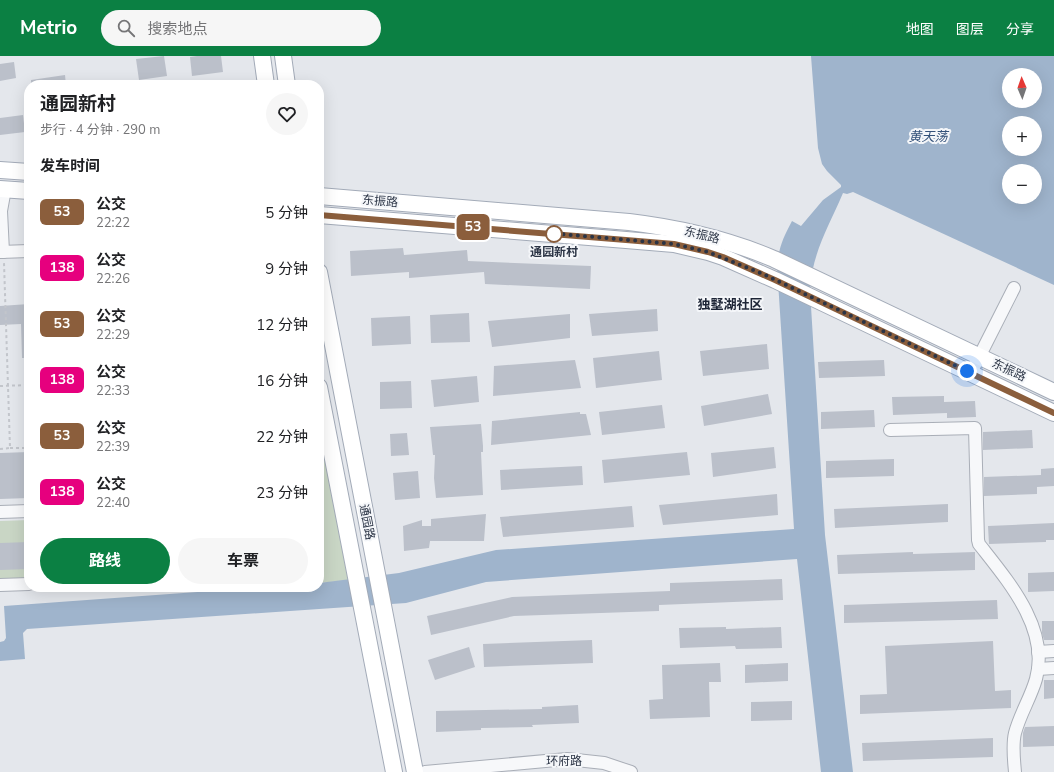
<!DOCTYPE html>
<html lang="zh">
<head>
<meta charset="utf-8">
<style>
  :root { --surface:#fff; --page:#f6f6f6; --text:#202124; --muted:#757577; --accent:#0b8043 }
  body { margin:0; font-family:"Nunito Sans","Noto Sans SC",sans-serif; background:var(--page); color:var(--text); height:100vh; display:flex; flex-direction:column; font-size:15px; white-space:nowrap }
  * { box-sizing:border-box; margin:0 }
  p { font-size:13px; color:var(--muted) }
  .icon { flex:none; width:22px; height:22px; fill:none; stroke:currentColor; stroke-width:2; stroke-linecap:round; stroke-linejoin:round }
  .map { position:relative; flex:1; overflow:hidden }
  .drawer { position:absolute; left:24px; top:24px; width:300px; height:512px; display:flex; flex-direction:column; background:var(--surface); border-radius:16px; box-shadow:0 4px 16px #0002 }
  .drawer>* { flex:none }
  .badge { padding:0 8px; border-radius:6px; font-size:14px; line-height:26px }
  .needle { width:26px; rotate:358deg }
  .fabs { position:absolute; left:1002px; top:12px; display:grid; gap:8px }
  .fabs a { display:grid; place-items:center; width:40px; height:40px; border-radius:50%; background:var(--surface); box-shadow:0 4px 16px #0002; font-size:20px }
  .you { position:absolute; width:20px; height:20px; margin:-10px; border:3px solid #fff; border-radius:50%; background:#1a73e8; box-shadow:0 0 0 6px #1a73e833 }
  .map>.badge { position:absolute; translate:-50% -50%; box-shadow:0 0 0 2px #fff }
  h2 { padding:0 16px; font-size:15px; line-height:36px }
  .round { display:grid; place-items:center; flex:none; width:42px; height:42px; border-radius:21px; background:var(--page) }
  .summary { display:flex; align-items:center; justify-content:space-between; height:68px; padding:0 16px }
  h1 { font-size:19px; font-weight:700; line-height:30px }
  .cta { display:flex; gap:8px; margin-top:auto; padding:8px 16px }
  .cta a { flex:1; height:46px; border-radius:24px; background:var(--accent); color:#fff; font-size:16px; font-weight:700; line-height:46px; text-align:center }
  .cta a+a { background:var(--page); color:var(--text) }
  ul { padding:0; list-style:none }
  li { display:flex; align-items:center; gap:12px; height:56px; padding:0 16px }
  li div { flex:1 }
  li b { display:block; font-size:15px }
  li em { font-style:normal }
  li .badge { min-width:44px; font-weight:700; text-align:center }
  header { display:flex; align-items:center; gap:24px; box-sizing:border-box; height:56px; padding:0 20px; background:var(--accent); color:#fff }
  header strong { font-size:19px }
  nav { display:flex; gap:22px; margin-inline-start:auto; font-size:14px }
  .search { width:280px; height:36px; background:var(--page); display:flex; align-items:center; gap:10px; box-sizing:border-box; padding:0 14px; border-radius:22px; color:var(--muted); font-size:15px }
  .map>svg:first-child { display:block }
</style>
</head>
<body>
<header>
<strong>Metrio</strong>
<div class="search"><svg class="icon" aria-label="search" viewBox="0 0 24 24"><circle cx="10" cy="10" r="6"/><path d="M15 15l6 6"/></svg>搜索地点</div>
<nav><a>地图</a><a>图层</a><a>分享</a></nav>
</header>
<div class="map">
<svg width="1054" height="716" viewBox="0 0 1054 716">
  <rect width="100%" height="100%" fill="#e4e7ec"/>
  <g fill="#c9d6c5">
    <polygon points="319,355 351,524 319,527"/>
    <polygon points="29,464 29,526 0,527 0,465"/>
  </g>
  <path fill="#9fb4cc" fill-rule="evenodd" d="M811,0H1054V229L853,136L847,138L843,137C829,170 812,197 810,234L825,479L853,716H821L797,503L486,526L406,547L27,573L23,577L25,603L0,605V586L4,585L6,582L4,550L268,531H319V527L399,517L496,494L794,473L777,210C779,191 783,182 792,165L801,170L823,144L841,131V129L827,115L822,108L818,92ZM1009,19H1035V45H1009ZM1009,67H1035V93H1009ZM1009,115H1035V141H1009Z"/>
  <g fill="#bbc0ca">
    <polygon points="164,0 167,20 139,24 136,3"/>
    <polygon points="197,0 221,0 223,16 192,20 190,1"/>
    <polygon points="14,6 16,22 0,25 0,8"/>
    <polygon points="65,19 66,29 31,29 31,24"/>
    <polygon points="23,59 25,76 0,79 0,62"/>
    <polygon points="403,192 404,199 467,194 468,205 591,210 590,233 485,228 484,216 409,222 409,216 351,220 350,195"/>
    <polygon points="29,248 29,302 22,302 21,268 0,269 0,250"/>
    <polygon points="657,253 658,275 592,280 589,258"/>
    <polygon points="469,257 470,286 431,287 430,259"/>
    <polygon points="570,258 570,282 492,291 488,265"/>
    <polygon points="410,260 411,288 372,290 371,262"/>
    <polygon points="767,288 769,313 703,320 700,295"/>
    <polygon points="659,295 662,324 596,332 593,302"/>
    <polygon points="575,304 581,332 493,340 494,310"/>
    <polygon points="884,304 885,320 819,322 818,306"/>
    <polygon points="477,320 479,346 434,351 431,324"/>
    <polygon points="411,325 412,352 380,353 380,326"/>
    <polygon points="768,338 772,358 704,370 701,350"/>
    <polygon points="944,340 944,346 975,345 976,361 947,362 947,357 893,359 892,341"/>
    <polygon points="662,349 665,372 602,379 599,356"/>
    <polygon points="874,354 875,371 821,373 821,356"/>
    <polygon points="580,356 580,358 586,358 591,379 491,389 492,365"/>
    <polygon points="481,368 483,390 483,396 481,396 483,439 436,442 434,422 435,399 433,399 430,371"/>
    <polygon points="1032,374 1033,392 983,394 983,376"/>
    <polygon points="407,377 409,399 391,400 390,378"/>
    <polygon points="774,391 776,412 713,421 711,397"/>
    <polygon points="29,396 29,442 0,443 0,397"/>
    <polygon points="687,396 690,419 604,427 602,404"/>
    <polygon points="894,403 894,420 826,422 826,405"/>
    <polygon points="582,410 583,429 501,434 500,414"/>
    <polygon points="1054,412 1054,430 1037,431 1037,438 984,440 984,421 1041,419 1041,413"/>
    <polygon points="418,415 420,442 395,444 393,417"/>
    <polygon points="777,438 778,459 663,469 659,449"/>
    <polygon points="948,448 948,466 835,472 834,453"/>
    <polygon points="632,450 634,471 503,481 500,461"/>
    <polygon points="486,458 484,485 430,485 429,492 404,495 403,470 422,464 422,470 431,470 431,463"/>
    <polygon points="1054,467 1054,484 1046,484 1046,486 989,488 988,470"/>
    <polygon points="29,486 29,513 0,514 0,487"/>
    <polygon points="913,496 913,498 975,496 975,514 838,518 837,499"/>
    <polygon points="1054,516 1054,535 1028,536 1028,517"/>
    <polygon points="782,523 783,544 659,549 659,555 514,560 431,579 427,560 512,541 670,535 670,527"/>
    <polygon points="997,544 998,563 844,567 844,549"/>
    <polygon points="1042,565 1054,565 1054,584 1044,584 1042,577"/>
    <polygon points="726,571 726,573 781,571 782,592 736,593 735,590 680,592 679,572"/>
    <polygon points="592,584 593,607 484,611 483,588"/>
    <polygon points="993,585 995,635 1011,634 1011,652 860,658 860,639 887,638 885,590"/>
    <polygon points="469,591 475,611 435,624 428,604"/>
    <polygon points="720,607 721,626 709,626 710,661 650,663 649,644 663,643 662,609"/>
    <polygon points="788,607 788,625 745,627 745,609"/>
    <polygon points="1044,624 1054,624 1054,642 1044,643"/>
    <polygon points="792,645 792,664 751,665 751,646"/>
    <polygon points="578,649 579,667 532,669 533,671 481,672 481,674 436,676 436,655 542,653 542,651"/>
    <polygon points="1054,670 1054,690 1023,691 1023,677 1025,671"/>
    <polygon points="993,682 993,701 863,705 862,687"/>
  </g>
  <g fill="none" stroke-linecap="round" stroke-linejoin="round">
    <defs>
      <g id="minor">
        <polyline points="0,196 29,195"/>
        <polyline points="3,196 1,155 5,133"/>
        <polyline points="971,317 1014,232"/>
        <path d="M890,374L975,372L978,484L979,488C1008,525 1050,573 1036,623C1031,641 1020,658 1015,677C1012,689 1014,704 1015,716"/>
        <polyline points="0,456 29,455"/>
        <polyline points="0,529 29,528"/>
        <polyline points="1038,596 1054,595"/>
        <polyline points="1038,613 1054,612"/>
        <polyline points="425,716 567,703 604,707 631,716"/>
      </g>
      <g id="major">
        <polyline points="262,0 266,29"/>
        <polyline points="283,0 287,29"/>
        <polyline points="0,114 29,116"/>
        <polyline points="0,133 29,135"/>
        <path d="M319,140L629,166C679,172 727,183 774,203L1054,336"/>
        <polyline points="319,159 626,184 674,188 708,196 723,201 775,224 1054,357"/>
        <polyline points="319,216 415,716"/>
        <polyline points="319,331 394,716"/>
      </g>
    </defs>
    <use href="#minor" stroke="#a9aeb7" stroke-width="14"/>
    <use href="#major" stroke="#a3abb8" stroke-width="18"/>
    <g stroke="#c2c5cb" stroke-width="2" stroke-dasharray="3 3" stroke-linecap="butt">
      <polyline points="0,330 29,329"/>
      <polyline points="10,392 29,392"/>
      <polyline points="0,393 10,392 4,207"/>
    </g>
    <use href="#minor" stroke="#f7f8fa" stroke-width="12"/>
    <use href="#major" stroke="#fff" stroke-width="16"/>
  </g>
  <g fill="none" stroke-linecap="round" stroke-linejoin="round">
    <defs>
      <polyline id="line" points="319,159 626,184 674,188 708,196 723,201 775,224 1054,357"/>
    </defs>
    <use href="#line" stroke="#fff" stroke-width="9"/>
    <use href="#line" stroke="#8b5e3c" stroke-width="6"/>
    <polyline stroke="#2b3445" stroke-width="4" stroke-dasharray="0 7.2" points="554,178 548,177 674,188 708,196 763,218 967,315"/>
  </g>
  <circle fill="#fff" stroke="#8b5e3c" stroke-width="2" cx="554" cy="178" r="8"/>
  <g text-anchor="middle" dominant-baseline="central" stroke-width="4" stroke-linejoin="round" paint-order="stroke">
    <g font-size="12" fill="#2b3445" stroke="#f4f6f9">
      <text transform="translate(380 145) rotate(5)">东振路</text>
      <text transform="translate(702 179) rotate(14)">东振路</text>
      <text transform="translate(1009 314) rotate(25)">东振路</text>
      <text transform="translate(367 466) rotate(79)">通园路</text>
      <text x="564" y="705">环府路</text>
    </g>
    <g font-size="12" font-weight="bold" fill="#2b3445" stroke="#f4f6f9">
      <text x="554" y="196">通园新村</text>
    </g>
    <g font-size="13" font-style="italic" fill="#34527a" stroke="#f4f6f9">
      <text x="928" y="81">黄天荡</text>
    </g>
    <g font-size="13" font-weight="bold" fill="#1d2536" stroke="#f4f6f9">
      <text x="730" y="249">独墅湖社区</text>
    </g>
  </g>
</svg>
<div class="fabs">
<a><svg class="needle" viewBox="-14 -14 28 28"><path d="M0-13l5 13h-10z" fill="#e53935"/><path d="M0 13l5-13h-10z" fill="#757577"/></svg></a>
<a>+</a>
<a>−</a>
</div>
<div class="you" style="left:967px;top:315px"></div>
<b class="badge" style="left:473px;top:171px;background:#8b5e3c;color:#fff">53</b>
<section class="drawer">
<div class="summary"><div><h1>通园新村</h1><p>步行 · 4 分钟 · 290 m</p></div><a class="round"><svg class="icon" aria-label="heart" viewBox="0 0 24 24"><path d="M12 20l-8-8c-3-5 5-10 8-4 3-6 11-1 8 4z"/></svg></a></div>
<h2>发车时间</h2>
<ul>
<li><span class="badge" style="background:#8b5e3c;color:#fff">53</span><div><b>公交</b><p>22:22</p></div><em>5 分钟</em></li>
<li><span class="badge" style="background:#e6007e;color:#fff">138</span><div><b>公交</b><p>22:26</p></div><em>9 分钟</em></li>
<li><span class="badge" style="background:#8b5e3c;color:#fff">53</span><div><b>公交</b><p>22:29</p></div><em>12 分钟</em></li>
<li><span class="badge" style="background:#e6007e;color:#fff">138</span><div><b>公交</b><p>22:33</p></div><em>16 分钟</em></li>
<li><span class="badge" style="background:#8b5e3c;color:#fff">53</span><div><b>公交</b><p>22:39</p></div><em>22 分钟</em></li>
<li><span class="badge" style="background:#e6007e;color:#fff">138</span><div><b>公交</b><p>22:40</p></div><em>23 分钟</em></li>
</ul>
<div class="cta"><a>路线</a><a>车票</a></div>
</section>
</div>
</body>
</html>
